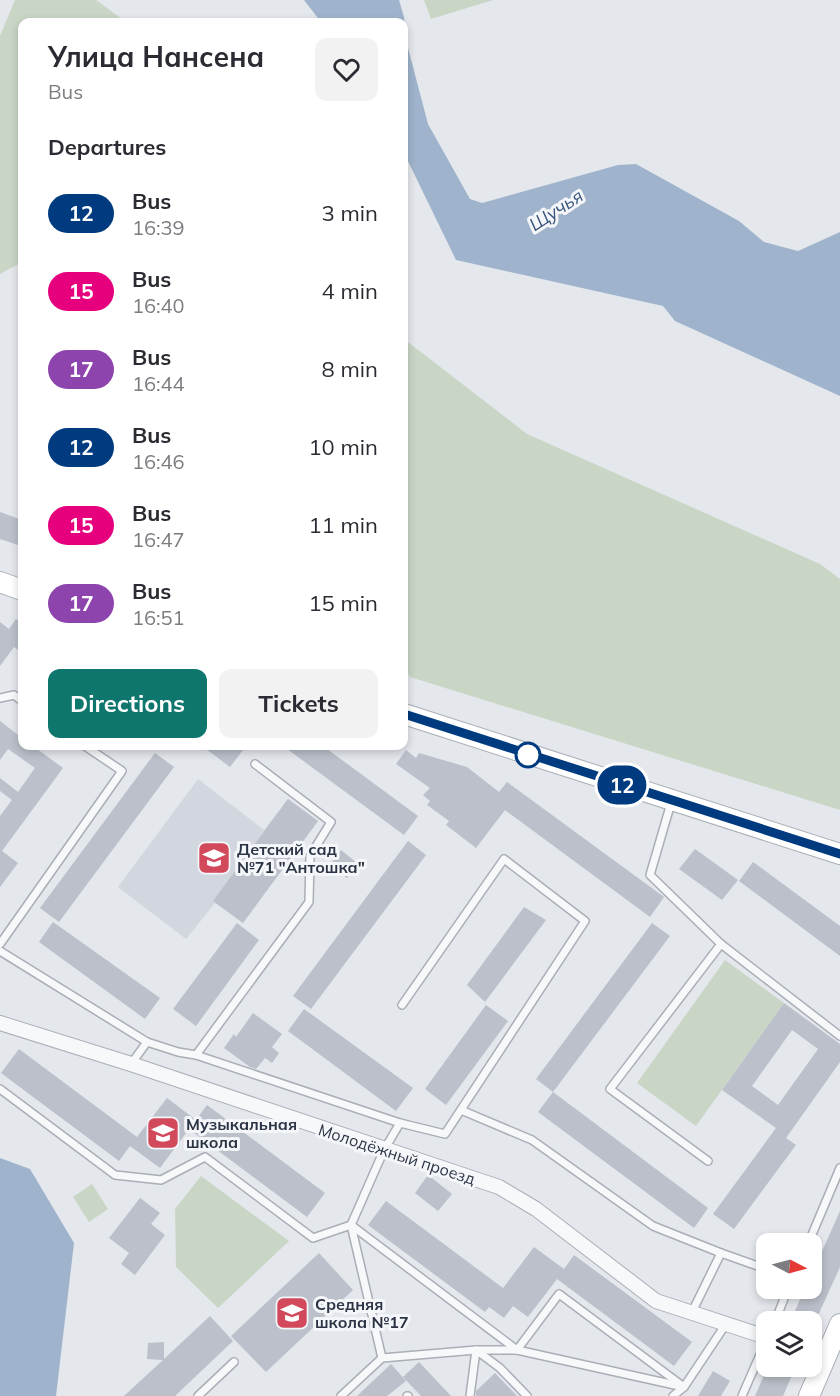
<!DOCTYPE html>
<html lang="en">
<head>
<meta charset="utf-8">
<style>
  :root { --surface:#fff; --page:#f2f2f3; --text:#2b2b33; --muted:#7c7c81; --accent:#0f766e }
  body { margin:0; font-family:Mulish,sans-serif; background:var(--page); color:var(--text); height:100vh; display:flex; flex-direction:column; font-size:22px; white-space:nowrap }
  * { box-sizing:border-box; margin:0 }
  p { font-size:20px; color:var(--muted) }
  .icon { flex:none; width:33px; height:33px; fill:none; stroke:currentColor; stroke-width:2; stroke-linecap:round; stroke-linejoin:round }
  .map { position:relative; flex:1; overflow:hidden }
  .details { position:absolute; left:18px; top:18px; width:390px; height:732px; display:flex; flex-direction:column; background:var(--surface); border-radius:12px; box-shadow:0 3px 9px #0003 }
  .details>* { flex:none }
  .badge { padding:0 12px; border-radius:20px; font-size:21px; line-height:39px }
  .needle { width:39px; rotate:96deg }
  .fabs { position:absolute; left:756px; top:1233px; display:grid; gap:12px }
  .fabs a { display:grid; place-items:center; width:66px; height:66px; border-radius:12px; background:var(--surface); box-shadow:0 3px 9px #0003; font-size:30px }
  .map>.badge { position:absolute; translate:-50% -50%; box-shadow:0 0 0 3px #fff }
  h2 { padding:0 30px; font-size:22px; line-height:54px }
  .round { display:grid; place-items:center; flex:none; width:63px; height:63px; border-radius:12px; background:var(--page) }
  .head { display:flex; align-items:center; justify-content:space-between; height:102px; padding:0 30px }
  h1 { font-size:28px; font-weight:700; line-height:45px }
  .action { display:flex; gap:12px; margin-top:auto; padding:12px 30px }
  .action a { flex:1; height:69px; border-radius:12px; background:var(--accent); color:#fff; font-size:24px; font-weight:700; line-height:69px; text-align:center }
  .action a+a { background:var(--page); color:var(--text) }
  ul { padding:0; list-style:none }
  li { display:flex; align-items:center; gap:18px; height:78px; padding:0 30px }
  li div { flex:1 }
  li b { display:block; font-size:22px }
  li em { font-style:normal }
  li .badge { min-width:66px; font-weight:700; text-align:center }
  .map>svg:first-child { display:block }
</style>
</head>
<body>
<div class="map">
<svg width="840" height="1396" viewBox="0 0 840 1396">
  <rect width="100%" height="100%" fill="#e4e7ec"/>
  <polygon fill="#d2d6de" points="198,779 264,830 288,799 318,821 243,923 215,903 186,939 118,887"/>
  <g fill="#c9d6c5">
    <polygon points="15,0 96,0 126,22 22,22 22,262 0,274 0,36"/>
    <polygon points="424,0 493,0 431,19"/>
    <polygon points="404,339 527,434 820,564 840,579 840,810 410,677 404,665"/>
    <polygon points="725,960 784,1003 696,1126 637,1083"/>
    <polygon points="201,1176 289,1241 218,1308 176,1267 175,1209"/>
    <polygon points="92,1184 108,1209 89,1222 73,1197"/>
  </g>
  <g fill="#9fb4cc">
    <polygon points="304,0 399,0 404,17 407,44 428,124 470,199 482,203 618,165 636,164 739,221 764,242 798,251 840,232 840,396 675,321 663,306 456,260 404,153 404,22 321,22"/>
    <polygon points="0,1158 30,1169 74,1243 56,1396 0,1396"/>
  </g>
  <g fill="#bbc0ca" fill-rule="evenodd">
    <polygon points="0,512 22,520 22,530 18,545 0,539"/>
    <polygon points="16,619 22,623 22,653 14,647 0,666 0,622 9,629"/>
    <polygon points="0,721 22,738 22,746 33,746 63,768 2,851 18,863 0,887 0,816 12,800 0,791 0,778 18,792 35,768 8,749 0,760"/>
    <polygon points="202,746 246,746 230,767"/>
    <polygon points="283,746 323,746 418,816 404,835"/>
    <polygon points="406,750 416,758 419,753 467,767 499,792 507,782 664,897 650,917 505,810 476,848 446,825 449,821 427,805 430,801 423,795 430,788 396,764"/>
    <polygon points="155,753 174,767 59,922 40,908"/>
    <polygon points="288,799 318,821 243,923 213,901"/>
    <polygon points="408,841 426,855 311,1009 293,996"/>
    <polygon points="695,849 738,880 722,900 679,869"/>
    <polygon points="341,850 358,864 347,878 330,865"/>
    <polygon points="753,862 840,926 840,956 739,881"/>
    <polygon points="524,907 546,920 485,1002 467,985"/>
    <polygon points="53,922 160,998 145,1019 39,942"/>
    <polygon points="237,923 259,940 196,1026 173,1009"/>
    <polygon points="652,923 670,936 553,1092 536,1079"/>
    <path d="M784,1003L840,1044V1062L786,1138L796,1145L734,1229L713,1214L776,1128L722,1090ZM792,1030L818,1049L778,1105L752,1086Z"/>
    <polygon points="486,1005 508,1021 446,1105 425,1089"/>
    <polygon points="304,1009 413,1088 396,1111 288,1031"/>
    <polygon points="253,1013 282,1034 272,1047 279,1053 272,1063 265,1058 256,1069 250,1067 224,1048 234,1034 236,1037"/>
    <polygon points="19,1049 137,1137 167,1098 196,1120 207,1105 325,1193 307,1217 189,1129 160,1168 130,1146 119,1161 1,1073"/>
    <polygon points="553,1092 708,1208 694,1228 538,1112"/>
    <polygon points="428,1175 452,1194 438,1211 415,1193"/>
    <polygon points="140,1198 160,1213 151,1224 165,1235 135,1275 121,1264 129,1253 109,1238"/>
    <polygon points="386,1201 503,1288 534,1247 564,1269 574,1255 692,1342 674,1366 557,1279 528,1317 513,1306 504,1318 489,1307 485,1312 368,1225"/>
    <polygon points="840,1211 840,1267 816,1320 795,1311 805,1288 812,1288 812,1274"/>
    <polygon points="319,1253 353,1290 266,1372 231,1336"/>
    <polygon points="210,1316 233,1341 175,1396 124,1396 163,1360 147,1359 148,1343 164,1342 164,1359"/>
    <polygon points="419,1362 451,1396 421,1396 403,1377"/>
    <polygon points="391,1364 406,1381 387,1396 357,1396"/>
    <polygon points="768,1366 796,1366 783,1396 755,1396"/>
    <polygon points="713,1371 730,1381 721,1396 698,1396"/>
    <polygon points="495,1373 517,1396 476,1396 476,1391"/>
  </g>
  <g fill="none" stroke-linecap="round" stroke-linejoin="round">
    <defs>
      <g id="lane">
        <polyline points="0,698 14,695 22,701"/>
        <polyline points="671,803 650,875 721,944"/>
        <polyline points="0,944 122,771 85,746"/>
        <polyline points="0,951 147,1042 131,1064"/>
        <polyline points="147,1042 178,1052 196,1055 309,902 310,856 331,822 255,764"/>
        <polyline points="196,1055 400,1123"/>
        <polyline points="0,1089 115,1175 161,1180 205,1157 313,1238 351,1225 517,1350 559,1294 684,1387 673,1396"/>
        <polyline points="461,1110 532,1140 653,1226 721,1253"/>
        <polyline points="708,1161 610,1089 721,944 840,1036"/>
        <polyline points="808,1244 840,1168"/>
        <polyline points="692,1312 721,1253 766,1269"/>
        <polyline points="775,1322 788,1288"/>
        <polyline points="382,1358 476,1350 517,1350 684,1387 726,1324"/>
        <polyline points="198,1396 234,1362"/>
        <polyline points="341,1396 382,1358 351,1225 384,1150 400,1123 445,1134 585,921 504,859 402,1005"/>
        <polyline points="407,1396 408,1396"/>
        <polyline points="470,1396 476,1350 500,1368 527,1396"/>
        <polyline points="742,1396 766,1341"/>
      </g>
      <g id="street">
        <polyline points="0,1023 131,1064 499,1187 536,1209 656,1301 766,1337"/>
        <polyline points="812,1345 827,1352"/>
      </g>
      <g id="secondary">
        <polyline points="0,582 22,590"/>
        <polyline points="404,714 840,854"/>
        <polyline points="809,1396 840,1324"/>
      </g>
    </defs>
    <use href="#lane" stroke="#a9aeb7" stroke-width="10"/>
    <use href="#street" stroke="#a9aeb7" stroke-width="16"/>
    <use href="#secondary" stroke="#a9aeb7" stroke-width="22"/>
    <use href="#lane" stroke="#f7f8fa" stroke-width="7"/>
    <use href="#street" stroke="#f7f8fa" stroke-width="14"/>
    <use href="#secondary" stroke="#fff" stroke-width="20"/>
  </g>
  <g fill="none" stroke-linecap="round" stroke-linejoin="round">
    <defs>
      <polyline id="line" points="404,714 840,854"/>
    </defs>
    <use href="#line" stroke="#fff" stroke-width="14"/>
    <use href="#line" stroke="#003b80" stroke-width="9"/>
  </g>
  <defs>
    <symbol id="school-square" viewBox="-11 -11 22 22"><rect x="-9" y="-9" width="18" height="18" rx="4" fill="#d1495b" stroke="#f4f6f9"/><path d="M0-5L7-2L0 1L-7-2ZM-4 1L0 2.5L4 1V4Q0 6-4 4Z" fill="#fff"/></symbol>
  </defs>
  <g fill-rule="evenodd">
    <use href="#school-square" x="195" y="839" width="38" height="38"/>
    <use href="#school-square" x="144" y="1114" width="38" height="38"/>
    <use href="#school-square" x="273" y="1294" width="38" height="38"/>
  </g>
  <circle fill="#fff" stroke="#003b80" stroke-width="3" cx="528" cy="755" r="12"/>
  <g text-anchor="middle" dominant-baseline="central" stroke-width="6" stroke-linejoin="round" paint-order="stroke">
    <g font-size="16" font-weight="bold" fill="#2b3445" stroke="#f4f6f9" text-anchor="start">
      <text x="237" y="849">Детский сад<tspan x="237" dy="18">№71 "Антошка"</tspan></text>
      <text x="186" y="1124">Музыкальная<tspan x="186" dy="18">школа</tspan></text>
      <text x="315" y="1304">Средняя<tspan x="315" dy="18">школа №17</tspan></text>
    </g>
    <g font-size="16" fill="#2b3445" stroke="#f4f6f9">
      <text transform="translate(397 1154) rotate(18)">Молодёжный проезд</text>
    </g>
    <g font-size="18" font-style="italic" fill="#34527a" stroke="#f4f6f9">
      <text transform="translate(556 210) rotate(-33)">Щучья</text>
    </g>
  </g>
</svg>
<div class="fabs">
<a><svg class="needle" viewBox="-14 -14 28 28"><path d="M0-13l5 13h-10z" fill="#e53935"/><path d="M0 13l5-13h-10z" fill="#7c7c81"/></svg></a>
<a><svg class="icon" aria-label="layers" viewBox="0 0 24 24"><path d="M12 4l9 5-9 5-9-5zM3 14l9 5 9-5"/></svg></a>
</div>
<b class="badge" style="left:622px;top:785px;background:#003b80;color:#fff">12</b>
<section class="details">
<div class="head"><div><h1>Улица Нансена</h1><p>Bus</p></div><a class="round"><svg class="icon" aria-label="heart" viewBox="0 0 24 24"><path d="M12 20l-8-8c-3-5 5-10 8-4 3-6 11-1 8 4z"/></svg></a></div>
<h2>Departures</h2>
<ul>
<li><span class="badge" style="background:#003b80;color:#fff">12</span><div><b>Bus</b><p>16:39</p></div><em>3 min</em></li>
<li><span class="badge" style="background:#e6007e;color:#fff">15</span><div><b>Bus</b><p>16:40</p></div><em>4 min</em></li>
<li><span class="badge" style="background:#8e44ad;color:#fff">17</span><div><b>Bus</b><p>16:44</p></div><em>8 min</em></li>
<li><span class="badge" style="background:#003b80;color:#fff">12</span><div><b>Bus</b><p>16:46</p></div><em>10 min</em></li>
<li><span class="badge" style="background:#e6007e;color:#fff">15</span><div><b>Bus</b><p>16:47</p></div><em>11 min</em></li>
<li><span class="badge" style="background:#8e44ad;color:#fff">17</span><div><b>Bus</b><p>16:51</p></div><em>15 min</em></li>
</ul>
<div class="action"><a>Directions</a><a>Tickets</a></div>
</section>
</div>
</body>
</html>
